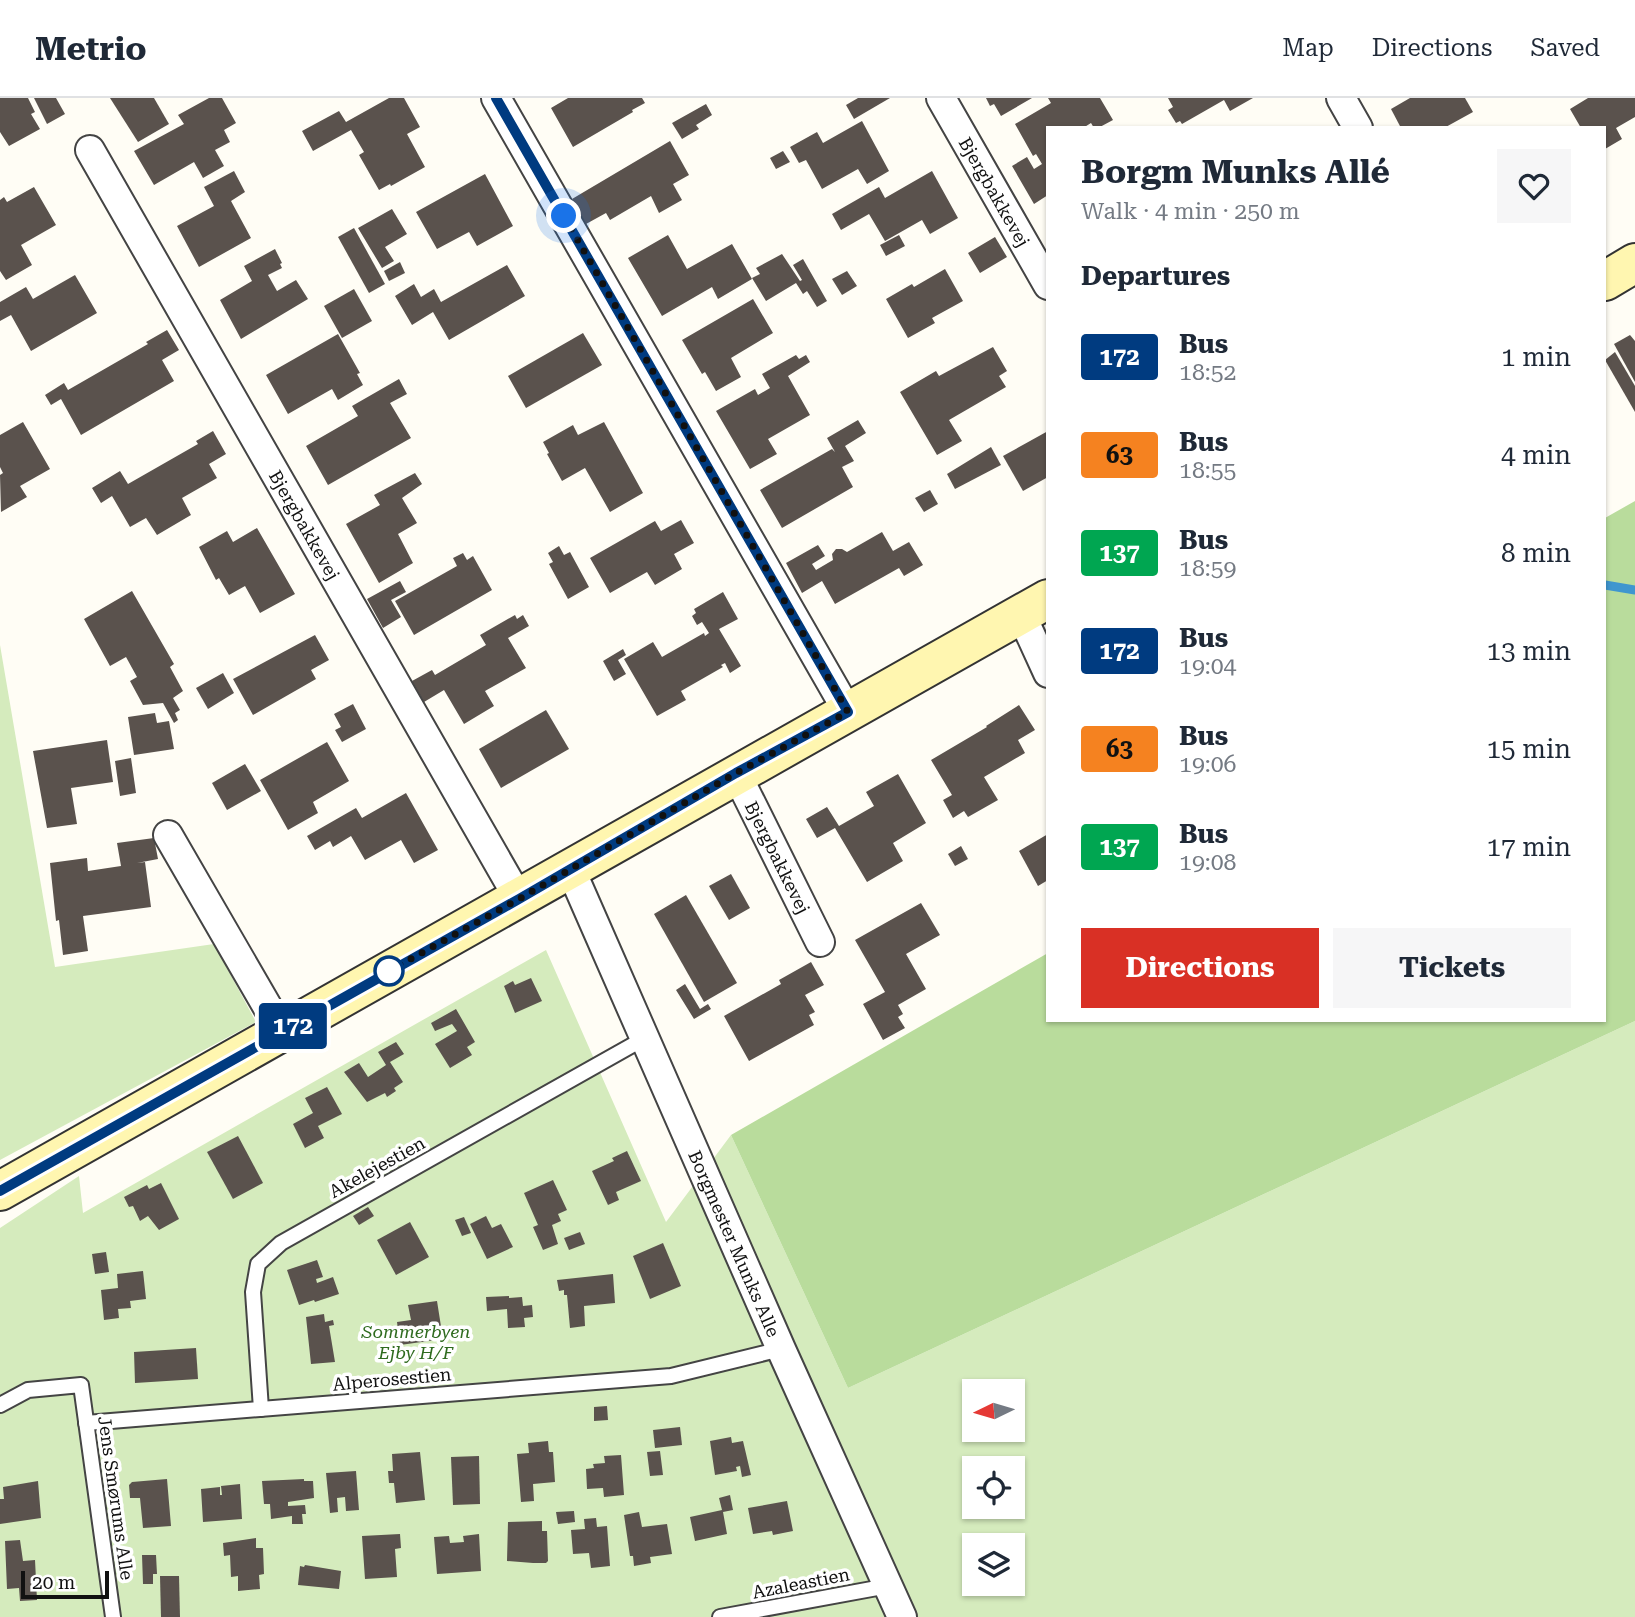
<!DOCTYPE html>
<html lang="en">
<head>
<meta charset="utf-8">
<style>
  :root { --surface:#fff; --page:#f6f6f7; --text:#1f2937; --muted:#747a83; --line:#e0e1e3; --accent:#d93025 }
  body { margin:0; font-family:"Roboto Serif",serif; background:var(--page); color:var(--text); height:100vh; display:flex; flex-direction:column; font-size:26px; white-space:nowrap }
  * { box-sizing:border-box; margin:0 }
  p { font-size:23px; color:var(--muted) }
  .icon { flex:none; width:38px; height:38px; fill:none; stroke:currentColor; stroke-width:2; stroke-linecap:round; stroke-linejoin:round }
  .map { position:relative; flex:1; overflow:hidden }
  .sheet { position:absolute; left:1046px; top:28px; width:560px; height:896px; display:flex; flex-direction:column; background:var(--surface); border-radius:0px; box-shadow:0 2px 5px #0004 }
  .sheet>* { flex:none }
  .badge { padding:0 14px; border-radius:5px; font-size:24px; line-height:46px }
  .needle { width:46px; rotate:265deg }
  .tools { position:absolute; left:962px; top:1281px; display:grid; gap:14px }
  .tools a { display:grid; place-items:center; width:63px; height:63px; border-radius:0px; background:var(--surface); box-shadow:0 2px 5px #0004; font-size:35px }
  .scale { position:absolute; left:21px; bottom:18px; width:88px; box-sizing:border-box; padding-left:7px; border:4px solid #111; border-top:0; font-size:19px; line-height:24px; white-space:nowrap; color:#111; -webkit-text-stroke:5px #fff; paint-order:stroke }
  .you { position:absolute; width:35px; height:35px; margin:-18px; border:5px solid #fff; border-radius:50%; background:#1a73e8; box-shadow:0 0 0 10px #1a73e833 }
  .map>.badge { position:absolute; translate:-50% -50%; box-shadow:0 0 0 4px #fff }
  h2 { padding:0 35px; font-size:26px; line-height:63px }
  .round { display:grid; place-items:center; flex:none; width:74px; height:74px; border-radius:0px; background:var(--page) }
  .headline { display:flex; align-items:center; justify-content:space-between; height:119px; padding:0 35px }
  h1 { font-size:33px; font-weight:700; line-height:52px }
  .primary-button { display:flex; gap:14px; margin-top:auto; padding:14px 35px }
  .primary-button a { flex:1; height:80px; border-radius:0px; background:var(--accent); color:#fff; font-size:28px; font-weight:700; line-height:80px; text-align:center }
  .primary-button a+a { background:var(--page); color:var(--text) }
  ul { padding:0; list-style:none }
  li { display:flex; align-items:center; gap:21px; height:98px; padding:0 35px }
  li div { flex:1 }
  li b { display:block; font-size:26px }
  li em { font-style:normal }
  li .badge { min-width:77px; font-weight:700; text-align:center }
  header { display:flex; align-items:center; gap:42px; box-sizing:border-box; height:98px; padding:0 35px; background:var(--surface); border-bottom:2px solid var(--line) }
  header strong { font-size:33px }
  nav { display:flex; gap:38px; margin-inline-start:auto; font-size:24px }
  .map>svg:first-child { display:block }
</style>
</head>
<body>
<header>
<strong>Metrio</strong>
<nav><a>Map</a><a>Directions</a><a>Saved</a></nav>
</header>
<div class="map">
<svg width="1635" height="1519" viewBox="0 0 1635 1519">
  <rect width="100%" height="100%" fill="#fffdf5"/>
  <g fill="#d5ebbd" fill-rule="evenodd">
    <polygon points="0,547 55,869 214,846 256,924 0,1062"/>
    <path d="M546,852L666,1124L731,1037L848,1290L1635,923V1519H0V1130L79,1078L83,1115ZM975,1293H1013V1332H975ZM975,1370H1013V1409H975ZM975,1447H1013V1486H975Z"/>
  </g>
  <polygon fill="#b9dc9c" points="1635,403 1635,923 848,1290 731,1037 1048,855 1048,922 1605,922 1605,420"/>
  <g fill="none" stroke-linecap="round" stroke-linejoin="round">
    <polyline stroke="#3f96cf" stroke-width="9" points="1605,487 1635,492"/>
  </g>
  <g fill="#5a524d">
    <polygon points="0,0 28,0 35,14 31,16 40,31 9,48 0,34"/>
    <polygon points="34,0 56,0 65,16 47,26"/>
    <polygon points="110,0 154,0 169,26 138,44"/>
    <polygon points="209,0 222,0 236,25 224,32 230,44 215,52 224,68 203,80 194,64 154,87 134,53 184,26 178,17"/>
    <polygon points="389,0 404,0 420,29 407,36 425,69 391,88 390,86 379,92 359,57 364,54 351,32 313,53 302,33 339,13 346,24"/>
    <polygon points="568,0 642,0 645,5 632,12 633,14 573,49 551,10"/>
    <polygon points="858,0 890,0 854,21 846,7"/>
    <polygon points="986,0 1032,0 1001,18 994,6 990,8"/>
    <polygon points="1048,0 1100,0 1113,22 1098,30 1094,30 1091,25 1083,30 1048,30 1048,97 1034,106 1012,68 1027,59 1034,71 1042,66 1036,56 1033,58 1015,26 1051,5"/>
    <polygon points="1168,0 1253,0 1230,13 1224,2 1182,26 1180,23 1176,25 1168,12 1173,9"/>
    <polygon points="1410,0 1465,0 1473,14 1444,30 1401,30 1391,11"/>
    <polygon points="1588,0 1635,0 1635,19 1616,30 1622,41 1605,51 1605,30 1581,30 1570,11"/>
    <polygon points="706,6 712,17 696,27 699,31 682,41 672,25"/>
    <polygon points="862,23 889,73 867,86 858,71 822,91 806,62 799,65 790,49 817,34 823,45"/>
    <polygon points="670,43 689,77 673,86 682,102 659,115 651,98 610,122 606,115 586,126 572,101"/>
    <polygon points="783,53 790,64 776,71 770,60"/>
    <polygon points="234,73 245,94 231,103 251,140 199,169 177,128 214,108 204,89"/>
    <polygon points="932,73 958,120 930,136 922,122 885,143 869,116 841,132 832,116 879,89 885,100"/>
    <polygon points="485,76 513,128 477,148 469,134 437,151 416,114"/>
    <polygon points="34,89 56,127 21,147 32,167 6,182 0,173 0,102 4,99 7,104"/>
    <polygon points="392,111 407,136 385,149 394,163 382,170 358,130"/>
    <polygon points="354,130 385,186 369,195 338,139"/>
    <polygon points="668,137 687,171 732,146 752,181 718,201 712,189 662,218 628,160"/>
    <polygon points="899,137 905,148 886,158 880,147"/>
    <polygon points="995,139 1007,159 980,175 968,155"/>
    <polygon points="275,151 282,165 280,166 282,170 268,177 277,193 296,182 308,201 241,241 220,202 252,183 244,168"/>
    <polygon points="782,156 800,183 802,182 793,167 803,161 827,203 817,209 807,193 803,196 796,185 766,203 752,180 760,176 756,170"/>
    <polygon points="400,164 405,175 389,183 384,173"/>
    <polygon points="507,167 525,198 449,242 433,214 412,227 395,198 414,186 421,199 434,191 441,204"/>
    <polygon points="945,171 963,203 932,220 935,225 908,240 886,201 912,186 914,189"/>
    <polygon points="847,173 857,188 842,197 832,181"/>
    <polygon points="75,177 97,215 31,253 11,217 0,223 0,204 26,189 33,201"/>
    <polygon points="354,191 372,223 342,240 324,208"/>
    <polygon points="753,201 773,235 731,260 741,279 716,293 705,274 702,276 682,242"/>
    <polygon points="167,232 179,252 162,262 174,283 81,337 61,301 51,307 45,297 64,285 68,292 148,246 146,244"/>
    <polygon points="583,235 602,267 526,310 508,278"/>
    <polygon points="338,236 360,275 357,276 363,287 338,302 332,291 288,316 266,277"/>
    <polygon points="1630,237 1635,243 1635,284 1614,246"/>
    <polygon points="993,249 1007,273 999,278 1006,289 949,322 962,343 937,357 900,294 936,273 939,278"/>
    <polygon points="1615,254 1635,288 1635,314 1605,262"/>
    <polygon points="796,257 799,261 806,257 810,264 788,278 810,317 768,341 777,356 750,371 716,313 755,291 758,297 770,290 762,276"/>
    <polygon points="399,281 407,296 390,305 411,340 328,387 306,348 358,318 352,308"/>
    <polygon points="858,322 866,335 845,348 854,363 842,369 853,389 782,430 760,392 832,351 835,354 827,340"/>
    <polygon points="23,324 50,371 20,388 27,399 1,414 0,377 3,375 0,369 0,337"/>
    <polygon points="604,324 643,395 610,414 585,370 562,383 547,356 549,355 543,344 573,327 578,337"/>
    <polygon points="213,333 226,356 209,366 217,380 182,400 191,417 157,437 146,420 130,429 112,398 101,405 92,390 120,373 128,386 198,346 196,343"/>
    <polygon points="1048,333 1048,379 1023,393 1003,358"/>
    <polygon points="991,349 1001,367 955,391 947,376"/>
    <polygon points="415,375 422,386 402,400 417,425 398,436 413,465 379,485 346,426 380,407 374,397"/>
    <polygon points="930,392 938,406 924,414 915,400"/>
    <polygon points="681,422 694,445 674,456 682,471 655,487 647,474 610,495 590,460 655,423 661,433"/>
    <polygon points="257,430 295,496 260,515 245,488 229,497 219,480 216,482 199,449 227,433 233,444"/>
    <polygon points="882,434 893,453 909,444 923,467 904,478 899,470 835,506 822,483 802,495 786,465 818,447 825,458 812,466 816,472 833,462 832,456 836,451 842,451 847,454"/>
    <polygon points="559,448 564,457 570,454 589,489 568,501 549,466 553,464 548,455"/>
    <polygon points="463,455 467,462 473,458 492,492 414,537 395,503 457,468 453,460"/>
    <polygon points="400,483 406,494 391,502 401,519 383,530 367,501"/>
    <polygon points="132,493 174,566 170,569 183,593 173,600 180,612 175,615 178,622 174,625 163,605 143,607 130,583 137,579 126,559 110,568 84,521"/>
    <polygon points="723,494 738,521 719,531 741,568 730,575 725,565 721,567 723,569 681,593 686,602 657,618 624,561 653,544 662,559 704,535 705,538 709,535 702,524 697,527 692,518 696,515 694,511"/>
    <polygon points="515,517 517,521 523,517 529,528 508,540 526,570 485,593 494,608 464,626 444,592 424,604 412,583 432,572 435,577 486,547 480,537"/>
    <polygon points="315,537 329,562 311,572 316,581 253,617 233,581"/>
    <polygon points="623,551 626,557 618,562 626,576 614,583 603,563"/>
    <polygon points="223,575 234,595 208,611 196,590"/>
    <polygon points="353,606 366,631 342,644 335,632 341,629 334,616"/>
    <polygon points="1019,607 1035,632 1018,642 1025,655 984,679 998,702 968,719 964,713 953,720 943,702 952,697 931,662 987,629 986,628"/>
    <polygon points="546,612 569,651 501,690 479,651"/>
    <polygon points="155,615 157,625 169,623 174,651 134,657 128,619"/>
    <polygon points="107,642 113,684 71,690 77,726 47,730 33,653"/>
    <polygon points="327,644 349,683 313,704 318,715 288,732 260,682"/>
    <polygon points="131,660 136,695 120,698 115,663"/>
    <polygon points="245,666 261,693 227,712 212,685"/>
    <polygon points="898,676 926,725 893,745 903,763 867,784 835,730 817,740 806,721 827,709 839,728 874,708 866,694"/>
    <polygon points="406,695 438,752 414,765 401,742 365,762 351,738 333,749 330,743 315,752 307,738 356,710 362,720"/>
    <polygon points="1048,736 1048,782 1038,788 1019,753"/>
    <polygon points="154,740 158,761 137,765 145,764 151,809 83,818 88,853 63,857 59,822 56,823 50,765 87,760 88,773 121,768 117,745"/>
    <polygon points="961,748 968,761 955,768 948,756"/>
    <polygon points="731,776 750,810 729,822 709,788"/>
    <polygon points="686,797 737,885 704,904 654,816"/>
    <polygon points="921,805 940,837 906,856 926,891 898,907 903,916 898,919 905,930 883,942 863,906 885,894 855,842"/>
    <polygon points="811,864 824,887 805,897 815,914 809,917 814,927 749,963 724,918 781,886 779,882"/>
    <polygon points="531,880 542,903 515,915 504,888 513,883 515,887"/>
    <polygon points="685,886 700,911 708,906 711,911 694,921 676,892"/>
    <polygon points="456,911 475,944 467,949 472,957 450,970 435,946 457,933 452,926 435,933 431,925"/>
    <polygon points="396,944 404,956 390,964 403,984 394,990 396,993 387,999 385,995 367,1004 344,974 359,965 368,979 386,967 378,954"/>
    <polygon points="327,989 342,1016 318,1028 324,1040 305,1050 293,1026 313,1015 305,1000"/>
    <polygon points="238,1038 263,1085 233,1101 207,1054"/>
    <polygon points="627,1053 641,1083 616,1094 619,1102 608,1107 592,1073 614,1063 612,1060"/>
    <polygon points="553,1082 567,1112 558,1116 561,1123 552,1127 558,1146 543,1152 533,1129 538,1127 524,1095"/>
    <polygon points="161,1085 179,1121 159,1132 148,1118 140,1123 133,1108 129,1109 124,1099 147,1087 149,1091"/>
    <polygon points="368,1109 374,1118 359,1127 353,1118"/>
    <polygon points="486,1118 492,1130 501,1126 513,1149 487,1161 470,1126"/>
    <polygon points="464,1119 471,1135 462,1138 455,1122"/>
    <polygon points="410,1124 429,1159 396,1177 377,1142"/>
    <polygon points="580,1134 585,1146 569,1152 564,1140"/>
    <polygon points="663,1145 681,1188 650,1201 633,1158"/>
    <polygon points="106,1154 109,1174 95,1176 92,1156"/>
    <polygon points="317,1162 323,1179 316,1181 317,1185 333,1179 339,1196 315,1204 314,1202 299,1207 287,1172"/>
    <polygon points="143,1173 146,1201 130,1203 131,1210 118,1211 119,1220 104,1222 101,1192 118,1190 117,1176"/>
    <polygon points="613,1176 615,1205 584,1208 585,1228 570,1230 567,1197 564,1197 564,1192 559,1193 557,1182"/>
    <polygon points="509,1198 509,1200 522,1199 523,1208 532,1207 533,1219 524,1220 525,1229 508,1230 507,1211 487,1213 486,1199"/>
    <polygon points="437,1203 443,1241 400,1247 397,1224 411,1222 408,1207"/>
    <polygon points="324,1216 325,1224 333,1222 334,1227 329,1228 335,1264 311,1266 306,1219"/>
    <polygon points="196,1250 198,1281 135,1285 134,1254"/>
    <polygon points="607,1308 608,1322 594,1323 594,1309"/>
    <polygon points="680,1329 682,1347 655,1350 653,1332"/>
    <polygon points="731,1339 732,1345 743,1343 751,1377 742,1379 740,1368 736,1369 737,1373 715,1377 710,1343"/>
    <polygon points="548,1343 549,1354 553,1354 555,1384 533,1386 534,1403 521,1404 517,1356 529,1355 528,1345"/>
    <polygon points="660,1353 663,1377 650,1378 647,1354"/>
    <polygon points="420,1354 425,1402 396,1405 394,1385 389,1385 388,1373 393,1373 392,1356"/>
    <polygon points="621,1357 624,1397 604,1399 603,1390 587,1391 586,1371 594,1370 593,1366 605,1365 604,1358"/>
    <polygon points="479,1358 480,1406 453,1407 451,1359"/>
    <polygon points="356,1373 359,1412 346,1413 345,1399 337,1400 338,1414 330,1415 326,1375"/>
    <polygon points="167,1381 171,1428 143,1430 140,1400 130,1400 129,1387 132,1384"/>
    <polygon points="304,1381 304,1383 313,1383 314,1400 288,1404 288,1408 305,1407 306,1416 302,1416 303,1426 292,1426 292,1418 271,1421 270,1406 264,1406 262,1383"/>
    <polygon points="38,1383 41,1420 0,1426 0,1401 4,1401 3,1389"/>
    <polygon points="240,1386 242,1421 203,1424 201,1391 220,1389 220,1397 222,1397 221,1388"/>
    <polygon points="730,1397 733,1412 723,1414 727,1436 695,1443 690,1419 722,1412 719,1400"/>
    <polygon points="787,1403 793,1433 773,1437 772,1433 753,1436 748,1410"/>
    <polygon points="574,1413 575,1424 558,1426 556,1414"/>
    <polygon points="639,1414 642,1429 667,1426 672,1456 650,1459 651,1465 634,1468 633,1458 630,1458 624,1417"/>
    <polygon points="596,1420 597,1429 607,1428 610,1468 591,1470 589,1455 573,1456 571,1432 585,1431 584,1421"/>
    <polygon points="542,1423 542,1433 547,1433 548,1463 546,1465 533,1465 507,1463 508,1424"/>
    <polygon points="400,1436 401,1450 395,1451 397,1479 365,1481 362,1438"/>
    <polygon points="479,1436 481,1473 437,1476 434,1439 449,1438 450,1445 464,1444 463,1438"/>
    <polygon points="256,1440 256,1450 263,1450 264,1476 259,1477 260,1491 238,1493 238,1478 231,1479 230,1457 224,1458 223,1445"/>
    <polygon points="20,1442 23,1463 35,1462 37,1502 20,1503 19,1490 7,1491 5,1443"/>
    <polygon points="142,1457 156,1457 157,1476 153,1476 153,1486 143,1486"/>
    <polygon points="305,1467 341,1473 339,1491 298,1487 300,1468 304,1469"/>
    <polygon points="160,1478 179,1478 180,1519 161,1519"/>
  </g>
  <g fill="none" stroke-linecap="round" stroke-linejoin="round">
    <defs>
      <g id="lane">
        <polyline points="0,1307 28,1292 81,1287 113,1519"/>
        <polyline points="261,1311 253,1194 258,1166 281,1145 645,940"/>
        <polyline points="86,1325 671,1278 781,1251"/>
        <polyline points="720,1519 888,1488"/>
      </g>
      <g id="street">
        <polyline points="496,0 848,614"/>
        <path id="s1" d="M941,0L1048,187"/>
        <polyline points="1341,0 1358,30"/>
        <path id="s2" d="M90,52L519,801"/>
        <polyline points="1021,516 1048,575"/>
        <path id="s3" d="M736,675L820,844"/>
        <polyline points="168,737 282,934"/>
        <path id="s4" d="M570,770L781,1251L902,1519"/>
      </g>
      <g id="secondary">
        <polyline points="1605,183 1635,165"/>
        <polyline points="0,1093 1048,501"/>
      </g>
    </defs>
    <use href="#lane" stroke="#444" stroke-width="18"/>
    <use href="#street" stroke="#444" stroke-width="32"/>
    <use href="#secondary" stroke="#333" stroke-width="42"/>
    <use href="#lane" stroke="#fff" stroke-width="14"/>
    <use href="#street" stroke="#fff" stroke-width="28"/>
    <use href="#secondary" stroke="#fff6b0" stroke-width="38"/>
  </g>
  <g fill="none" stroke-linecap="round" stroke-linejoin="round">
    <defs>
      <polyline id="line" points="0,1093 519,801 736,675 848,614 496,0"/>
    </defs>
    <use href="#line" stroke="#fff" stroke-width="16"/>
    <use href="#line" stroke="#003b80" stroke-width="10"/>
    <polyline stroke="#111" stroke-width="7" stroke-dasharray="0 12.6" points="389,873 519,801 736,675 848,614 564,118"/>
  </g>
  <circle fill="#fff" stroke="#003b80" stroke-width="3.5" cx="389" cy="873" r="14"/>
  <g text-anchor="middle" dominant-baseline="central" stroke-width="7" stroke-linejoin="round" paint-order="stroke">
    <g font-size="18" fill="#111" stroke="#fff">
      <text stroke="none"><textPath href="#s1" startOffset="108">Bjergbakkevej</textPath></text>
      <text stroke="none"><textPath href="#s2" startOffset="432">Bjergbakkevej</textPath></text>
      <text stroke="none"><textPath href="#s3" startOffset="94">Bjergbakkevej</textPath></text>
      <text transform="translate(377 1069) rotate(-29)">Akelejestien</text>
      <text stroke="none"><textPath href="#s4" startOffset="410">Borgmester Munks Alle</textPath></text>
      <text transform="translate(392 1281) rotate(-5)">Alperosestien</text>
      <text transform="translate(116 1400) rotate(82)">Jens Smørums Alle</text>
      <text transform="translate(801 1485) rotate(-11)">Azaleastien</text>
    </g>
    <g font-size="18" font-style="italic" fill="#2f6b1f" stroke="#fff">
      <text x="416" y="1233">Sommerbyen<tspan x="416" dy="21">Ejby H/F</tspan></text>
    </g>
  </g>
</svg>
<div class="tools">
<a><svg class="needle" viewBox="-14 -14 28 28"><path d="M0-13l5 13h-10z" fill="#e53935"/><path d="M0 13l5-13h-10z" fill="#747a83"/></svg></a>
<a><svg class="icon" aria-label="locate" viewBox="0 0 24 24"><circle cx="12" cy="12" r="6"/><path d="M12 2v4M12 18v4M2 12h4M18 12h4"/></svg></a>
<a><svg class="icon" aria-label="layers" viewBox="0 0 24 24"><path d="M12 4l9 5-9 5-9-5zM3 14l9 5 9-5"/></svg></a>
</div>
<div class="scale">20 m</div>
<div class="you" style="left:564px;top:118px"></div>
<b class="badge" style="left:293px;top:928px;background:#003b80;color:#fff">172</b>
<section class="sheet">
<div class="headline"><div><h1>Borgm Munks Allé</h1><p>Walk · 4 min · 250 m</p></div><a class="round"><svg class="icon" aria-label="heart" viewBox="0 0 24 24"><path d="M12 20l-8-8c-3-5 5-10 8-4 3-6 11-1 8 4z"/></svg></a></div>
<h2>Departures</h2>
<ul>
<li><span class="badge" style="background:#003b80;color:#fff">172</span><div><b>Bus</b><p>18:52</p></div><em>1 min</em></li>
<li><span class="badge" style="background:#f58220;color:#111">63</span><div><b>Bus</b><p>18:55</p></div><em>4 min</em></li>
<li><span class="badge" style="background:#00a651;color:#fff">137</span><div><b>Bus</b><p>18:59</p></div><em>8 min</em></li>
<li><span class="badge" style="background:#003b80;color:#fff">172</span><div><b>Bus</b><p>19:04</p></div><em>13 min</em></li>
<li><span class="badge" style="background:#f58220;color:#111">63</span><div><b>Bus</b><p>19:06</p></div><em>15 min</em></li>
<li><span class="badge" style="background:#00a651;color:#fff">137</span><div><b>Bus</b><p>19:08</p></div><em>17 min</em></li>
</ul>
<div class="primary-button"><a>Directions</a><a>Tickets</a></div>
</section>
</div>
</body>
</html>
